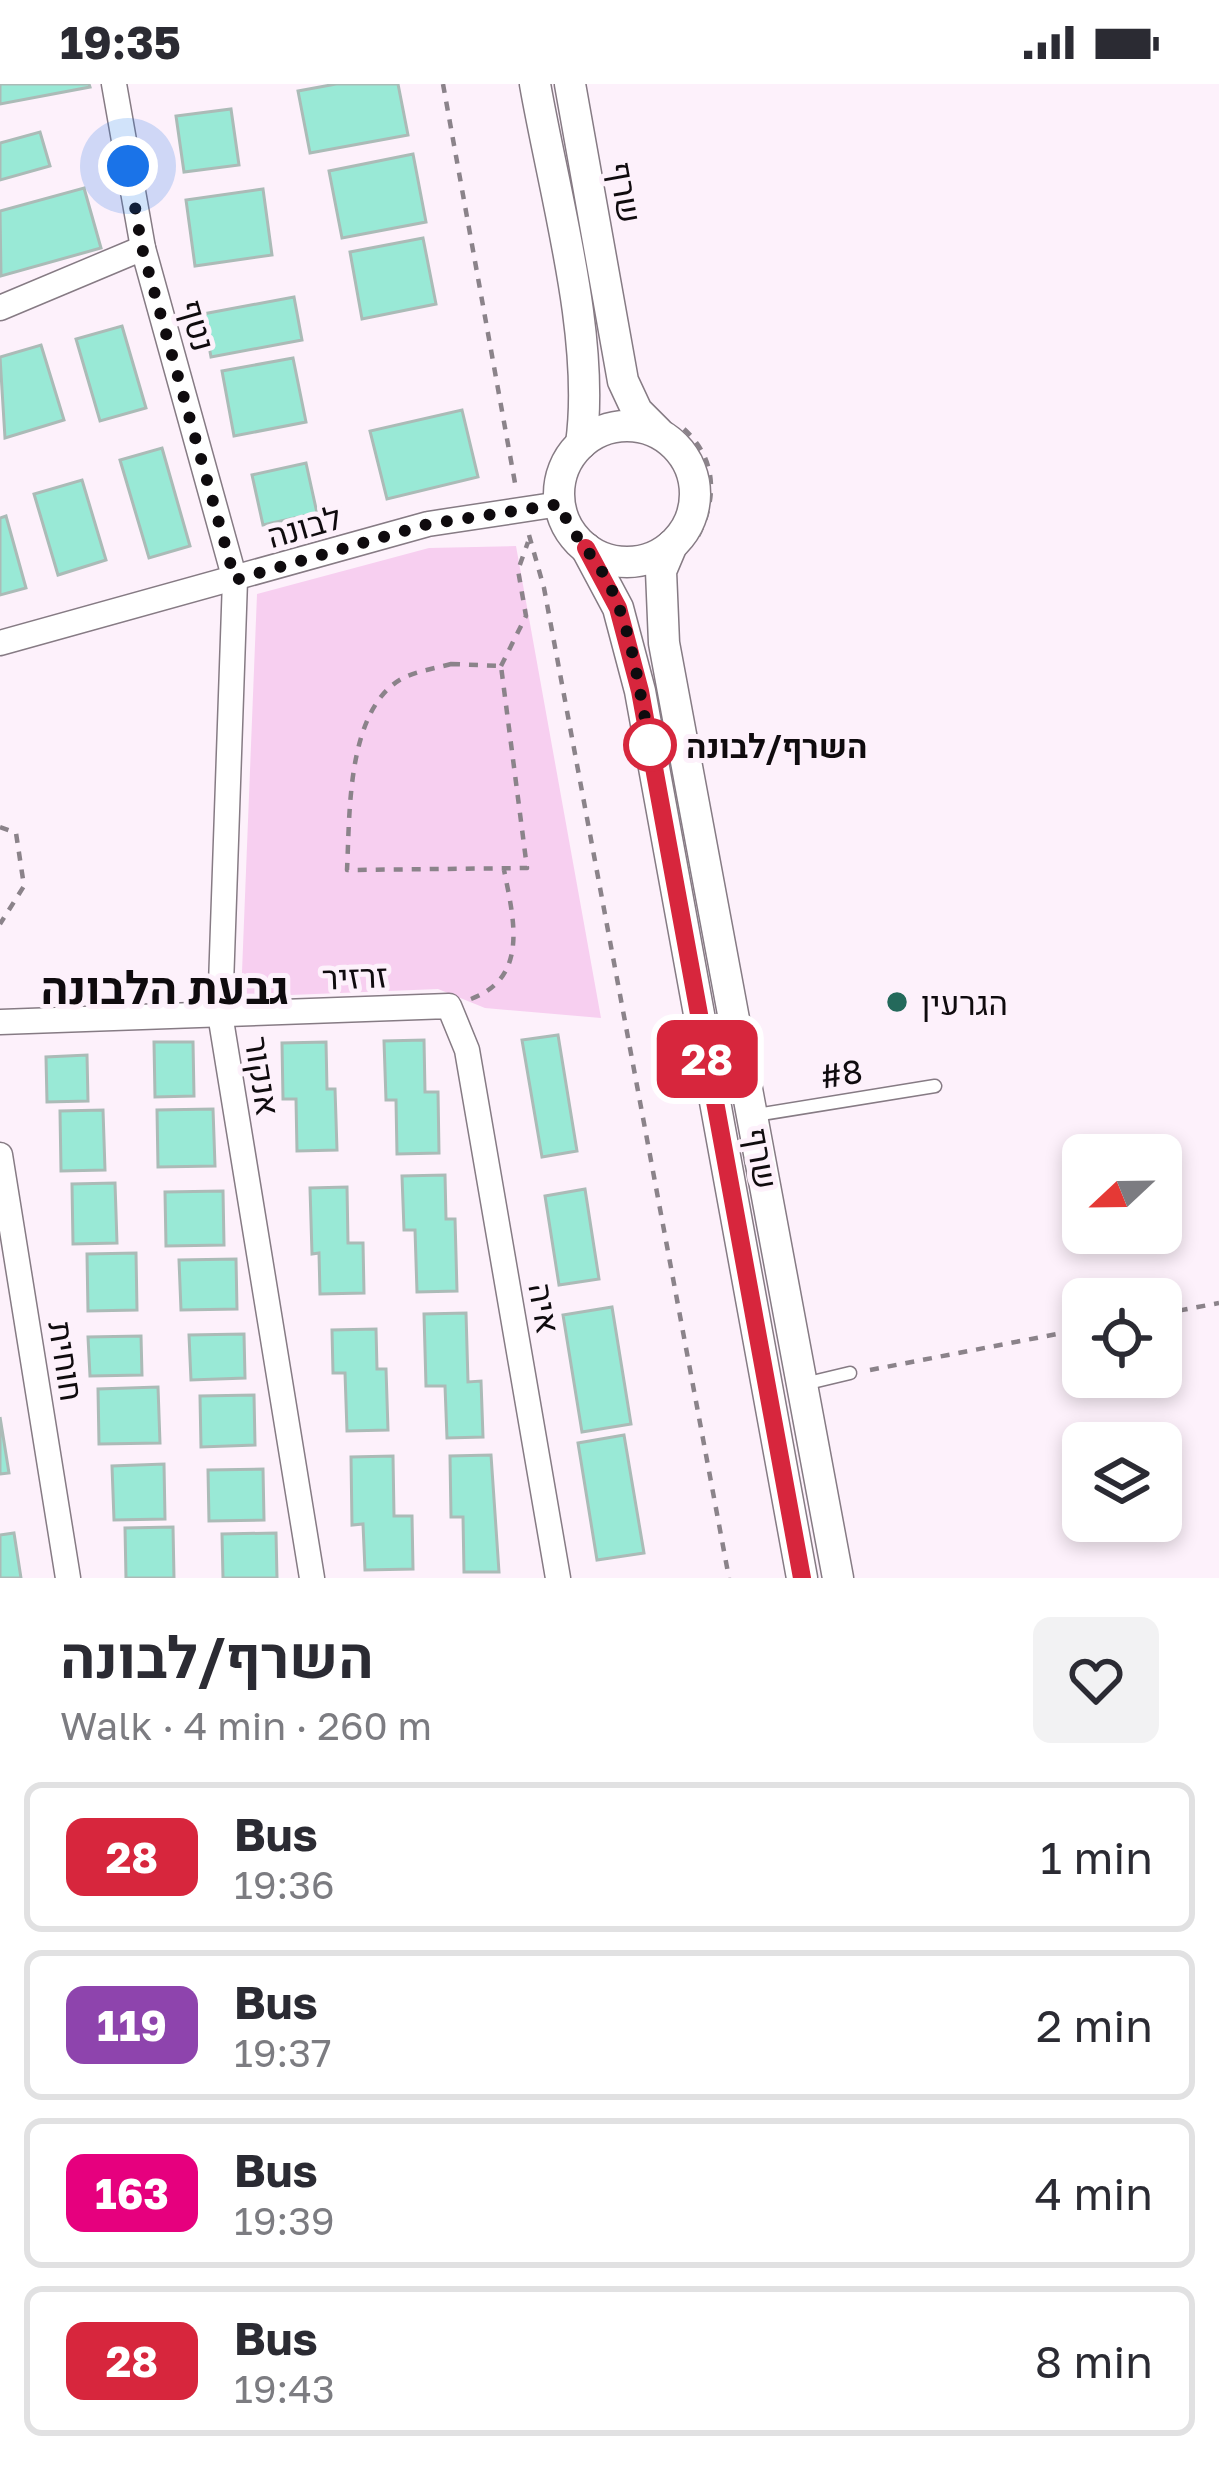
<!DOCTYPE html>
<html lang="en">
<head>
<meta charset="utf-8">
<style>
  :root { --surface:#fff; --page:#f2f2f3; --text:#2b2b33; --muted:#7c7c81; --line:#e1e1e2 }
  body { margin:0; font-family:"Golos Text",Heebo,sans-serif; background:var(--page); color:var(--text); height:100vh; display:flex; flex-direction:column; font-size:45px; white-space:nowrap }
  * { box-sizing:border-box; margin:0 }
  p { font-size:39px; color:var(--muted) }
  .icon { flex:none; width:66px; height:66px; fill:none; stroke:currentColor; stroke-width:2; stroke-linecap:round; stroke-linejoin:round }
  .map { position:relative; height:1494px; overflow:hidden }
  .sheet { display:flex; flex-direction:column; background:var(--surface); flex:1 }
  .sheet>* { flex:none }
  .badge { padding:0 24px; border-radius:18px; font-size:42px; line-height:78px }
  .needle { width:78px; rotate:248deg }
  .controls { position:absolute; left:1062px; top:1050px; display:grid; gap:24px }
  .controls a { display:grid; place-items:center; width:120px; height:120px; border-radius:18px; background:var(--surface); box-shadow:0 6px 18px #0003; font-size:60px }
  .you { position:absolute; width:60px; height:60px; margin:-30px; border:9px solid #fff; border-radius:50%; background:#1a73e8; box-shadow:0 0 0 18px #1a73e833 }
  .map>.badge { position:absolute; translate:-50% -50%; box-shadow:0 0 0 6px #fff }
  .round { display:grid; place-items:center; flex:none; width:126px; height:126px; border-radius:18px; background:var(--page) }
  .headline { display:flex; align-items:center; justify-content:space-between; height:204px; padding:0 60px }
  h1 { font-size:57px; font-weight:700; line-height:90px }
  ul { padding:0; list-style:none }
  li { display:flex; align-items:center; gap:36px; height:150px; margin:0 24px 18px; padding:0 36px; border:6px solid var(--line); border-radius:18px }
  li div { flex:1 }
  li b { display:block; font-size:45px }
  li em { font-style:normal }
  li .badge { min-width:132px; font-weight:700; text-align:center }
  .status { display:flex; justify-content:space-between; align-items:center; height:84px; padding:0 60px; background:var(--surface); direction:ltr }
  .status svg { height:33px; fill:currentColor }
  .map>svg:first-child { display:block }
</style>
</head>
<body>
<div class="status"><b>19:35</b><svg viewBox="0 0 49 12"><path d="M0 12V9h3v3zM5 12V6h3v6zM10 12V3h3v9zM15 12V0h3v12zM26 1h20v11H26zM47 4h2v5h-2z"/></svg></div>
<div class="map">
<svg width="1219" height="1494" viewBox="0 0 1219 1494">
  <rect width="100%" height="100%" fill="#fdf1fb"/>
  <polygon fill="#f7cff0" points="516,462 601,934 485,924 438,905 241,913 257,510 429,464"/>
  <g fill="#99e9d6" stroke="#abbbb7" stroke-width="3">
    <polygon points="0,0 89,0 90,3 0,20"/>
    <polygon points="336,0 398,0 408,51 310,69 298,7"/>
    <polygon points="231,25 239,81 184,88 176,32"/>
    <polygon points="40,48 50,82 0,96 0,59"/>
    <polygon points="413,70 426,138 342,154 329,87"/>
    <polygon points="84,104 101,164 1,192 0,127"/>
    <polygon points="263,105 272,171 195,182 186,116"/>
    <polygon points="423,154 436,220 362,235 350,168"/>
    <polygon points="294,213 302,256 211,273 203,230"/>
    <polygon points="122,242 146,324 100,337 76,255"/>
    <polygon points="41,261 64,336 5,354 0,273"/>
    <polygon points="293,274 306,338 234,352 222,287"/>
    <polygon points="462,326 478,393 387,415 370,347"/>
    <polygon points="162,364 190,462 149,474 120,376"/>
    <polygon points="306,379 317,429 263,441 252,391"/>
    <polygon points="82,396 106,476 58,491 34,410"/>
    <polygon points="6,432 26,504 0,511 0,434"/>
    <polygon points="558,951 577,1067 542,1073 522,956"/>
    <polygon points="424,956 425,1008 438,1008 439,1069 397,1070 396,1016 386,1016 384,957"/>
    <polygon points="154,958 193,958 194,1012 155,1013"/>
    <polygon points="326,958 327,1005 335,1005 337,1066 297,1067 296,1015 283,1015 282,959"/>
    <polygon points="87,971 88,1017 47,1018 46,973"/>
    <polygon points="213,1025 215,1082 158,1083 157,1026"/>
    <polygon points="103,1026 105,1086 61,1087 60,1027"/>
    <polygon points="445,1091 446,1135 455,1135 457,1207 417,1208 415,1146 404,1146 402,1092"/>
    <polygon points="115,1099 117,1159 73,1160 72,1100"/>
    <polygon points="347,1103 348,1159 363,1159 364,1209 320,1210 319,1169 312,1170 310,1104"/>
    <polygon points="585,1105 599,1195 559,1201 545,1112"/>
    <polygon points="223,1107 224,1161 166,1162 165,1108"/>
    <polygon points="136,1169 137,1226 88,1227 87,1170"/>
    <polygon points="236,1175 237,1225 181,1226 179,1176"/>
    <polygon points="612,1223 631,1340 582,1348 563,1231"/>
    <polygon points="466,1229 468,1298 481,1297 483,1353 447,1354 445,1302 426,1302 424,1230"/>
    <polygon points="376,1245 377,1285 386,1285 388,1346 347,1347 345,1289 333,1289 332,1246"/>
    <polygon points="244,1250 245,1294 191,1296 189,1251"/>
    <polygon points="141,1252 142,1291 90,1292 88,1253"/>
    <polygon points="158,1303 160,1359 99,1360 98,1305"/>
    <polygon points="254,1311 255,1361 201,1363 200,1312"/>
    <polygon points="0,1333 9,1389 0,1390"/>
    <polygon points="624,1351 644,1469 597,1476 578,1359"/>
    <polygon points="491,1371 499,1488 464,1488 463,1433 451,1433 450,1372"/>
    <polygon points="393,1372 394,1432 412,1432 413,1485 365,1486 363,1440 352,1441 351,1373"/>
    <polygon points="164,1380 165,1435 114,1436 112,1382"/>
    <polygon points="263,1385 264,1436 209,1437 208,1386"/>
    <polygon points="173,1443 174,1494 126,1494 125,1444"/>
    <polygon points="14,1449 21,1494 0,1494 0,1451"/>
    <polygon points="276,1449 277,1494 223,1494 222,1450"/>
  </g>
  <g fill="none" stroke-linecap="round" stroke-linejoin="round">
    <defs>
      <g id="service">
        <polyline points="756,1031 935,1002"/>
        <polyline points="804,1300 850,1289"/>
      </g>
      <g id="minor">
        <polyline points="114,0 143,164 235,496 220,930 312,1494"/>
        <polyline points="0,224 143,164"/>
        <polyline points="0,559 428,440 560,420"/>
        <polyline points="0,938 449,922 467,966 558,1494"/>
        <polyline points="0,1071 68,1494"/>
      </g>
      <g id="tertiary">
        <path d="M535,0C554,109 596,253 581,360"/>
        <polyline points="570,0 623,297 637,327 658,348"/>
        <circle cx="627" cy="410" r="68"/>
        <polyline points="672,461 661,487 664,559 838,1494"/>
        <polyline points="586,464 618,524 640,607 802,1494"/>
      </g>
    </defs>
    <use href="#service" stroke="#867b84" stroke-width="15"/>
    <use href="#minor" stroke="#867b84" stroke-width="27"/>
    <use href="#tertiary" stroke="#867b84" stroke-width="33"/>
    <g stroke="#8b838a" stroke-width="4.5" stroke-dasharray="9 9" stroke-linecap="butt">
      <polyline points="443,0 515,399"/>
      <path d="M684,345C718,376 717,416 697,454"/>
      <polyline points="529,451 544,504 729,1494"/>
      <path d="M451,580L501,582L527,784L347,786C350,730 346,622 405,593C419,587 436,584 451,580Z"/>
      <polyline points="501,582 526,532 518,486 528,458"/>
      <polyline points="0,743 16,749 24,802 0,840"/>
      <path d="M471,915C529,893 514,836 504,786"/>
      <polyline points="1161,1230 1219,1219"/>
      <polyline points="870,1286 1083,1245"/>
    </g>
    <use href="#service" stroke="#fff" stroke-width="12"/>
    <use href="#minor" stroke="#fff" stroke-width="24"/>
    <use href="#tertiary" stroke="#fff" stroke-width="30"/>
  </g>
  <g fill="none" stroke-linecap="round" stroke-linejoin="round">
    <defs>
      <polyline id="line" points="586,464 618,524 640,607 802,1494"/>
    </defs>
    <use href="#line" stroke="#fff" stroke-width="27"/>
    <use href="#line" stroke="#d7263d" stroke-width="18"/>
    <path stroke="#0f0b0e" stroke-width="12" stroke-dasharray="0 21.6" d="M128,82L142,164L235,496L428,440L560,420C570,451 593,469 608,498C633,548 639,607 650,661"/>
  </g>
  <circle fill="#fff" stroke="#d7263d" stroke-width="6" cx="650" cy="661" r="24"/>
  <circle fill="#24695b" stroke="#fdf1fb" stroke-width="4.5" cx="897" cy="918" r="12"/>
  <g text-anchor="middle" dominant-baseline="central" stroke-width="10" stroke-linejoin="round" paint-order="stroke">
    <g font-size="33" fill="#0f0b0e" stroke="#fdf1fb">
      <text transform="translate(626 108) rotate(80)">שרף</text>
      <text transform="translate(198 241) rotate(74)">נטף</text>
      <text transform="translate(304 442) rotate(-16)">לבונה</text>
      <text transform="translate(355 892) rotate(-2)">זרזיר</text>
      <text transform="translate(841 989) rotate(-9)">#8</text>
      <text transform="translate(263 992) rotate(81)">אנקור</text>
      <text transform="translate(762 1074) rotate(80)">שרף</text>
      <text transform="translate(545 1224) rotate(80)">איה</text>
      <text transform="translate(67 1277) rotate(81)">חוחית</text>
    </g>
    <g font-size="33" font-weight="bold" fill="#0f0b0e" stroke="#fdf1fb" text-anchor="start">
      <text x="686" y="661">השרף/לבונה</text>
    </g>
    <g font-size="33" fill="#0f0b0e" stroke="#fdf1fb" text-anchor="start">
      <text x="921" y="918">הגרעין</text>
    </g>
    <g font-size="45" font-weight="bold" fill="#0f0b0e" stroke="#fdf1fb">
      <text x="165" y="903">גבעת הלבונה</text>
    </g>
  </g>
</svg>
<div class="controls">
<a><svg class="needle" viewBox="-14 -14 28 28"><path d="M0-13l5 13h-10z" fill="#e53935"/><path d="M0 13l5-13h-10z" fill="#7c7c81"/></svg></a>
<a><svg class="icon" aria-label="locate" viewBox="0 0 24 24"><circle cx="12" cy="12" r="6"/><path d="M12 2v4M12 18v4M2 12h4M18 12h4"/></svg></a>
<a><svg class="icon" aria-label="layers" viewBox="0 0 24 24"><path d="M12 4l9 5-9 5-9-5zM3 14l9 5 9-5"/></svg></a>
</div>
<div class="you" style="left:128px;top:82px"></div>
<b class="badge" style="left:707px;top:975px;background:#d7263d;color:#fff">28</b>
</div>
<section class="sheet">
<div class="headline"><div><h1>השרף/לבונה</h1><p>Walk · 4 min · 260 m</p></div><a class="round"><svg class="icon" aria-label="heart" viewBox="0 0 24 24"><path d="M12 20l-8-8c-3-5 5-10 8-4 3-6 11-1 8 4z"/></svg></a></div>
<ul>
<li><span class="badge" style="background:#d7263d;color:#fff">28</span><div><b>Bus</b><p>19:36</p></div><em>1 min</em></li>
<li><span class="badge" style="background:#8e44ad;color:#fff">119</span><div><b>Bus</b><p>19:37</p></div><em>2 min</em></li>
<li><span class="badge" style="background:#e6007e;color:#fff">163</span><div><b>Bus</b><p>19:39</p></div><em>4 min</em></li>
<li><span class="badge" style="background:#d7263d;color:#fff">28</span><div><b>Bus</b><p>19:43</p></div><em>8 min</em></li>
</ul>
</section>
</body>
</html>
